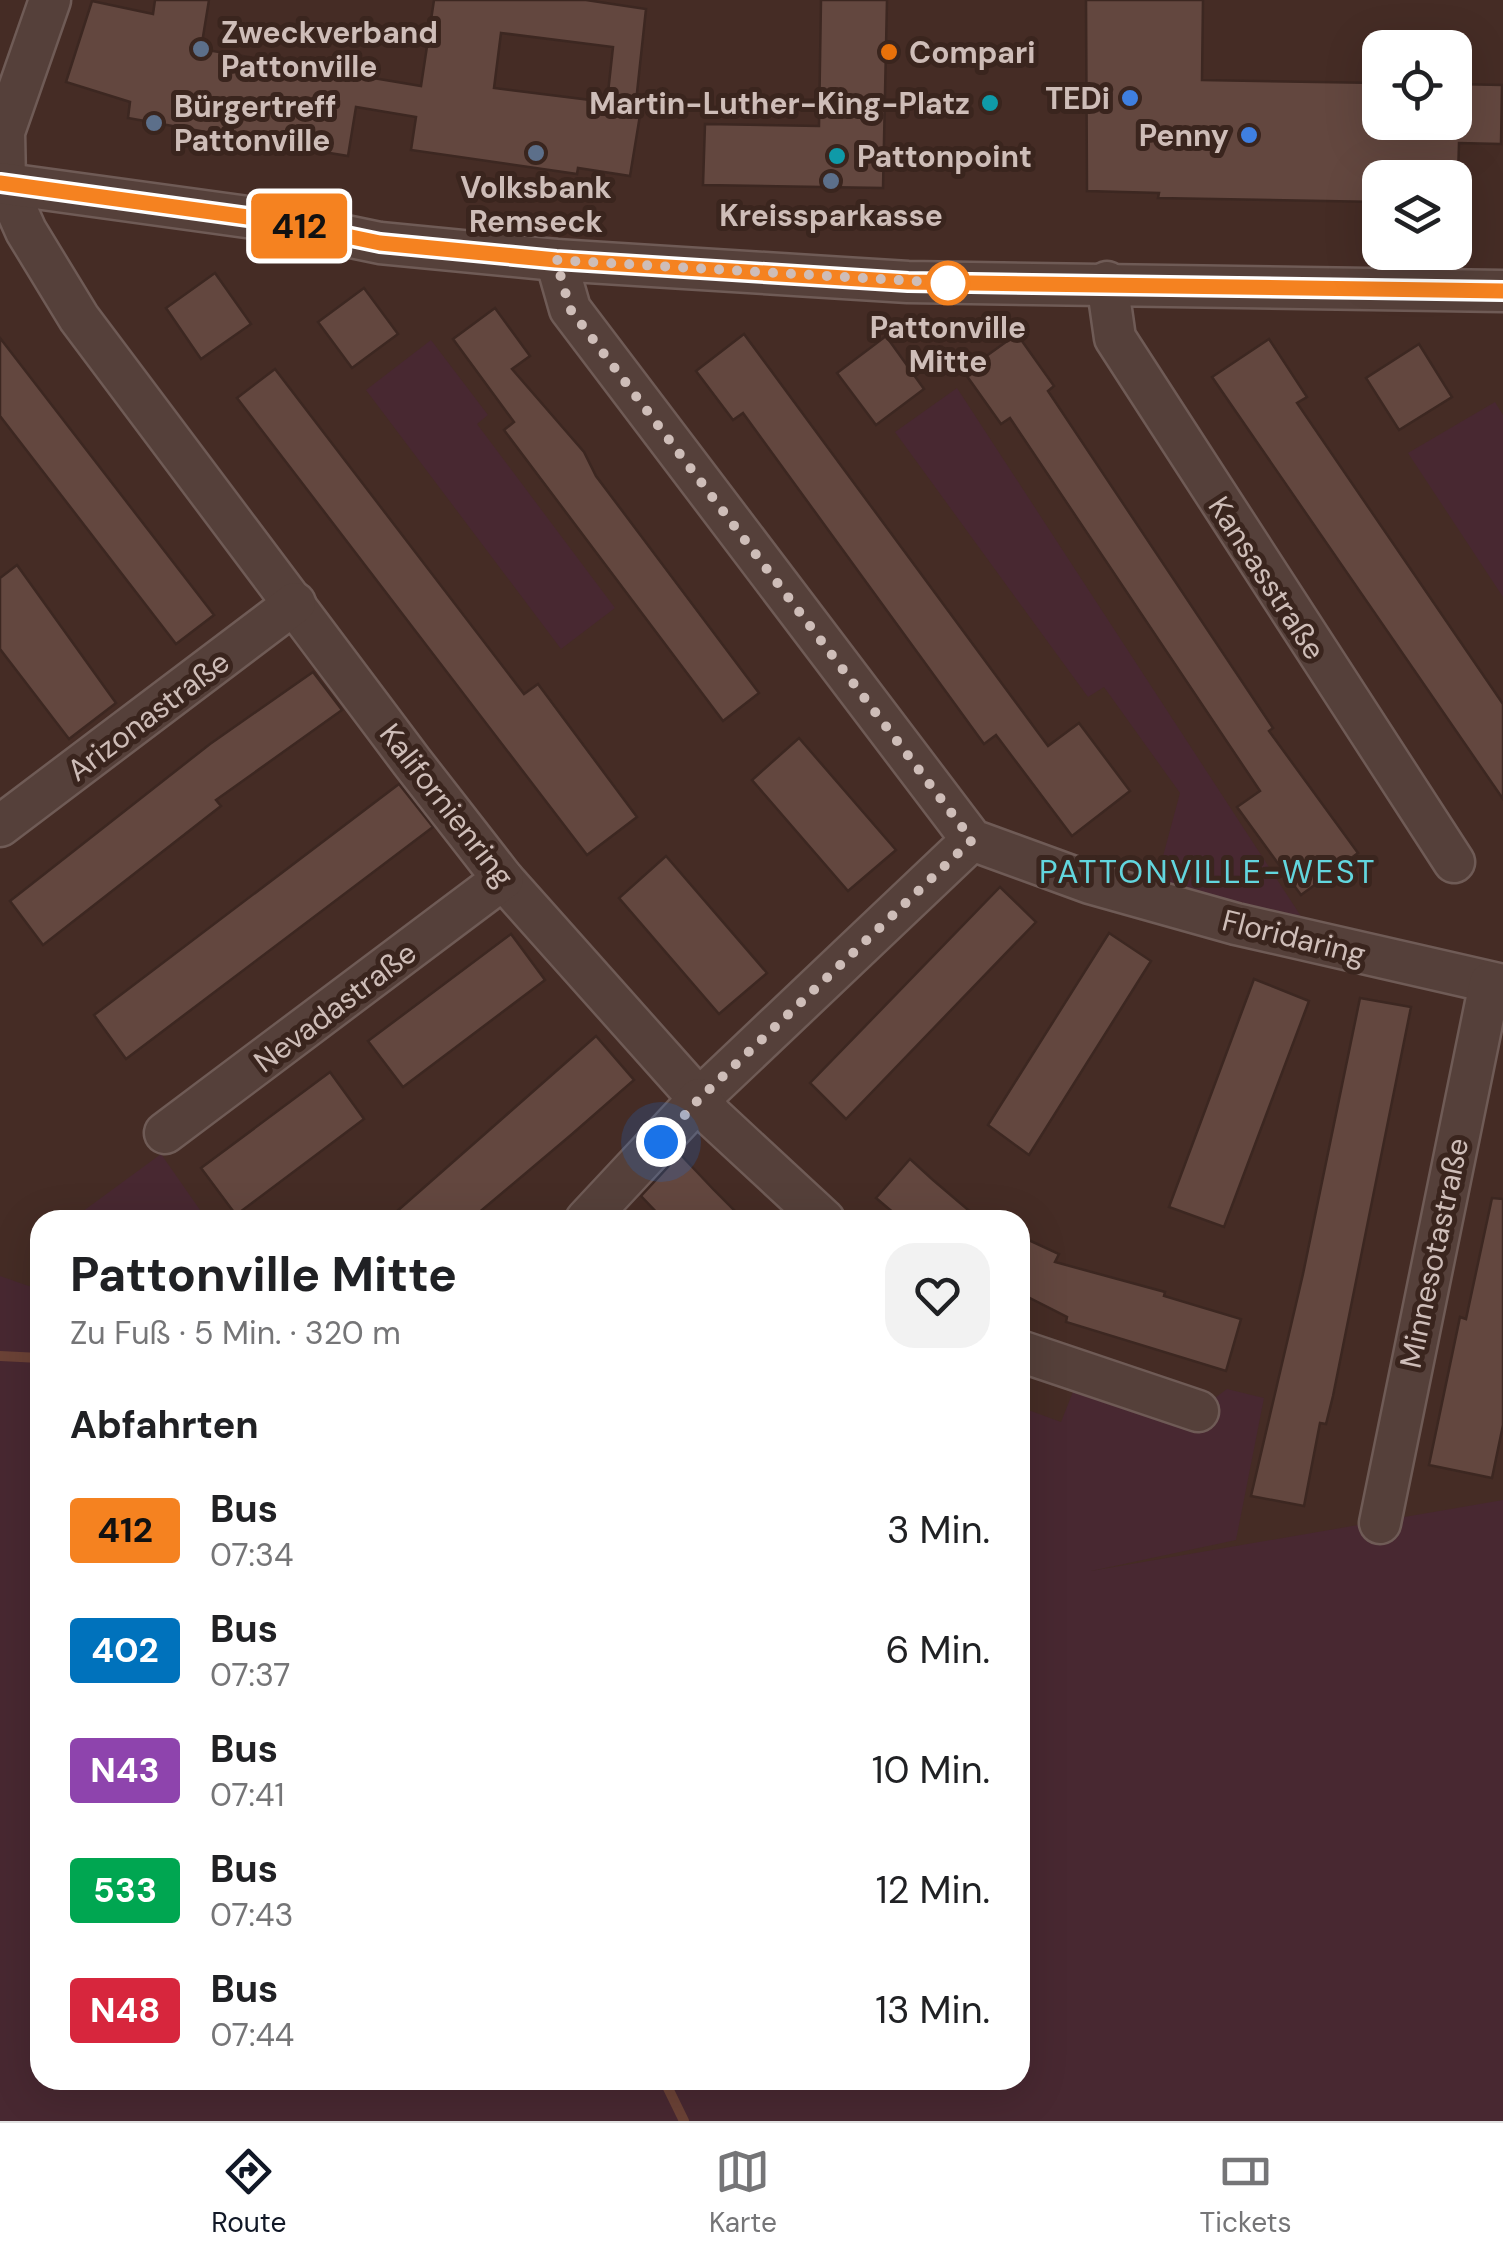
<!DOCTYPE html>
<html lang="de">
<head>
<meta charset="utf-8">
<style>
  :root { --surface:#fff; --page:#f2f2f2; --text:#202124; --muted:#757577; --line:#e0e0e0; --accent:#111827 }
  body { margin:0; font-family:"DM Sans",sans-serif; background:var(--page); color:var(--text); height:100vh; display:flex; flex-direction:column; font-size:38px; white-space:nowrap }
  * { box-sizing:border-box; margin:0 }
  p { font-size:32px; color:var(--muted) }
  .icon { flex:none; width:55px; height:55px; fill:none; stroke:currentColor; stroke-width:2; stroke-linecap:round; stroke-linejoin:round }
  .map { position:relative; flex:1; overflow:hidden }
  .details { position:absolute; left:30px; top:1210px; width:1000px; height:880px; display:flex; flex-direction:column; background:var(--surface); border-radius:30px; box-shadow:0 10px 40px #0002 }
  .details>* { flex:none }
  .badge { padding:0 20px; border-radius:8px; font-size:35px; line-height:65px }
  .controls { position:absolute; left:1362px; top:30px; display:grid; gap:20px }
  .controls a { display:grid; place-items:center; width:110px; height:110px; border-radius:20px; background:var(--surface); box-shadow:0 10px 40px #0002; font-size:50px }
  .you { position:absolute; width:50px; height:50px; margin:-25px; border:8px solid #fff; border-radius:50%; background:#1a73e8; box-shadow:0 0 0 15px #1a73e833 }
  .map>.badge { position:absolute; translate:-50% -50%; box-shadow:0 0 0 5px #fff }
  h2 { padding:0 40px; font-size:38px; line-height:90px }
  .round { display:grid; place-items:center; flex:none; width:105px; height:105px; border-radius:30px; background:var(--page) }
  .head { display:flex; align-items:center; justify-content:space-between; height:170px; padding:0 40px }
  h1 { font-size:48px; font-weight:700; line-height:75px }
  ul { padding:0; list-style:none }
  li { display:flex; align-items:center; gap:30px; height:120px; padding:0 40px }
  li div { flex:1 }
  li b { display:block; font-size:38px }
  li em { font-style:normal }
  li .badge { min-width:110px; font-weight:700; text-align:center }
  .dock { display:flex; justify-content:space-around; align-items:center; height:140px; border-top:2px solid var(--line); background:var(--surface); font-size:28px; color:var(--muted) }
  .dock a { display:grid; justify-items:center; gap:5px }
  .dock .selected { color:var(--accent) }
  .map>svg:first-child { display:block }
</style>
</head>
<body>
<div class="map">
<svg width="1503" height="2121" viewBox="0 0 1503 2121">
  <rect width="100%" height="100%" fill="#452c25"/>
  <g fill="#482831">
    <polygon points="431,340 488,415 477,424 615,608 561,649 366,390"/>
    <polygon points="957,388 1306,924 1155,886 1180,793 1104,687 1088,697 895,432"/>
    <polygon points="1495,402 1503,415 1503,597 1408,453"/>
    <polygon points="161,1154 207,1220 71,1220"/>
    <polygon points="0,1276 40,1290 40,2080 1020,2080 1020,1407 1061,1422 1080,1374 1197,1411 1227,1389 1264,1398 1236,1540 1091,1571 1503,1500 1503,2121 0,2121"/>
  </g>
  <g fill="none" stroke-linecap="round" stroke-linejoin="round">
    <g stroke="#6b4236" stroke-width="10">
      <polyline points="0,1356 40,1358"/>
      <polyline points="664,2080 684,2121"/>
    </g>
  </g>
  <g fill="#63473f" stroke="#3c2721" stroke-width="2.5" fill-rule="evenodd">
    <path d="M155,0H209L201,49L421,86L434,0H586L646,9L636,102L642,103L630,176L578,168L577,174L411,150L416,117L356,107L348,156L256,141L128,118L130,102L66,82L92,1L153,14ZM501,33L613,47L607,102L494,88Z"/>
    <polygon points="821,0 887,0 883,188 703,185 705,124 819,126"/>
    <polygon points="1086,0 1203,0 1202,80 1380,83 1380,122 1455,122 1455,84 1502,85 1501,144 1459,143 1458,178 1380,178 1380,202 1158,198 1159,193 1087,191"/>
    <polygon points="215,273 251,324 201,359 166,308"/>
    <polygon points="364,288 398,334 352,368 318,322"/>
    <polygon points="495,308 530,356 512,369 584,452 596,476 759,693 723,721 504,430 514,422 453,339"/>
    <polygon points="744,334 1048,746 1079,723 1130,791 1072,836 996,735 984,744 743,413 733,420 696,371"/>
    <polygon points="1017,334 1054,386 1048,391 1273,728 1269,731 1358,853 1301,895 1237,807 1260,791 1010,418 1001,424 964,372"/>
    <polygon points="886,336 924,389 876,425 837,373"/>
    <polygon points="0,338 214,615 176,644 0,416"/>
    <polygon points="1269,339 1307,397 1297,403 1503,704 1503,799 1212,377"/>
    <polygon points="1419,344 1452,397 1399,430 1366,378"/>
    <polygon points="275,369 524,694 538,684 637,817 587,855 237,398"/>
    <polygon points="17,565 116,703 69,739 0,649 0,578"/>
    <polygon points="313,672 342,710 216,800 221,806 43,945 10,901 210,744"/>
    <polygon points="799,738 896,850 848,891 752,780"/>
    <polygon points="399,784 433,827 126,1059 94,1015"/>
    <polygon points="666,856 767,973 719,1014 619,898"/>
    <polygon points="1000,887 1036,922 846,1119 810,1083"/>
    <polygon points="1109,933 1151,961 1029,1155 988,1125"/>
    <polygon points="511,934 545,980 403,1087 368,1041"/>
    <polygon points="1254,979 1309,1001 1224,1227 1169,1207"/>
    <polygon points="1360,998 1411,1007 1333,1396 1326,1424 1320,1423 1304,1506 1251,1496 1303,1274"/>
    <polygon points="596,1036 634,1080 571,1135 470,1220 387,1220"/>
    <polygon points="330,1072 364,1119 236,1215 201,1168"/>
    <polygon points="680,1154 714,1190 744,1220 664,1220 641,1196"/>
    <polygon points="910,1159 933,1180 980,1220 902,1220 876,1198"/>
    <polygon points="1492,1198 1503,1199 1503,1425 1492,1478 1429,1465 1460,1317 1466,1319"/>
    <polygon points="1020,1236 1059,1254 1055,1262 1165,1292 1164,1296 1241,1319 1226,1371 1066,1322 1067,1317 1020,1293"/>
  </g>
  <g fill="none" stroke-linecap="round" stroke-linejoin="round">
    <defs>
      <g id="minor">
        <polyline points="50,0 4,132 5,184 26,231 79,318 412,762 503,879 699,1099 972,840"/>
        <polyline points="0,183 269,220 380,243 556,260 908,282 1503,291"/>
        <polyline points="556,260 570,309 972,840 1090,883 1236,924 1503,985"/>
        <polyline points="1107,282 1115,338 1454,862"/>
        <polyline points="0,826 295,603"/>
        <polyline points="165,1133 503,879"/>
        <polyline points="586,1220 699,1099 713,1117 824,1220"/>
        <polyline points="1020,1351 1198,1411"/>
        <polyline points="1380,1523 1490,983"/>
      </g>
    </defs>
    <use href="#minor" stroke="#6f5b56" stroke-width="45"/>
    <use href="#minor" stroke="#55403a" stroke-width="40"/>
  </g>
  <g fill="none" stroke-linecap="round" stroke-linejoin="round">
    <defs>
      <polyline id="line" points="0,183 270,220 380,243 556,260 908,282 1503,291"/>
    </defs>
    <use href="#line" stroke="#fff" stroke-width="22"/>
    <use href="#line" stroke="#f58220" stroke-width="15"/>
    <polyline stroke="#cebdb8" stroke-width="10" stroke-dasharray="0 18" points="661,1142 699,1099 972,840 570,309 556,260 948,283"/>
  </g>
  <g fill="#5c6f8a" stroke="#3a251e" stroke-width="4">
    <circle cx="201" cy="49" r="10"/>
    <circle cx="154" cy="123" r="10"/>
    <circle cx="536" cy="153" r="10"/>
    <circle cx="831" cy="181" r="10"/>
  </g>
  <circle fill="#e8710a" stroke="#3a251e" stroke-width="4" cx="889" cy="52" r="10"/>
  <g fill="#3f7fe0" stroke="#3a251e" stroke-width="4">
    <circle cx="1130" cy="98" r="10"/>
    <circle cx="1249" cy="135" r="10"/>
  </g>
  <g fill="#0f9aa8" stroke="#3a251e" stroke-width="4">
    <circle cx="990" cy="103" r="10"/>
    <circle cx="837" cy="156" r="10"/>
  </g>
  <circle fill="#fff" stroke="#f58220" stroke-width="5" cx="948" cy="283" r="20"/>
  <g text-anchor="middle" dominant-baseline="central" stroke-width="10" stroke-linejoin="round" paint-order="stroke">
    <g font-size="30" font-weight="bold" fill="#cebdb8" stroke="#3a251e" text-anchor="start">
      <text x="221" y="32">Zweckverband<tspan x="221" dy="34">Pattonville</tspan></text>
      <text x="909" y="52">Compari</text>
      <text x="1110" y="98" text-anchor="end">TEDi</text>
      <text x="970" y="103" text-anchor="end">Martin-Luther-King-Platz</text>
      <text x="174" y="106">Bürgertreff<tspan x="174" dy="34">Pattonville</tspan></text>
      <text x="1229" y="135" text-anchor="end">Penny</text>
      <text x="857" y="156">Pattonpoint</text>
      <text x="536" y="187" text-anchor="middle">Volksbank<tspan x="536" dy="34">Remseck</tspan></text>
      <text x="831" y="215" text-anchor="middle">Kreissparkasse</text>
    </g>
    <g font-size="30" font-weight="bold" fill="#cebdb8" stroke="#3a251e">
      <text x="948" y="327">Pattonville<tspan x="948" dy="34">Mitte</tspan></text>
    </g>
    <g font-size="30" fill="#cebdb8" stroke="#3a251e">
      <text transform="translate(1267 578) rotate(57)">Kansasstraße</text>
      <text transform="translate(148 716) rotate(-37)">Arizonastraße</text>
      <text transform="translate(447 805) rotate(52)">Kalifornienring</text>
      <text transform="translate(1294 937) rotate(14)">Floridaring</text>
      <text transform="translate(335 1007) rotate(-37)">Nevadastraße</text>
      <text transform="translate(1434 1253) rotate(-78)">Minnesotastraße</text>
    </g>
    <g font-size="32" letter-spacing="2.5" fill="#62d6de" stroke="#3a251e">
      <text x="1208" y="872">PATTONVILLE-WEST</text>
    </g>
  </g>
</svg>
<div class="controls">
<a><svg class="icon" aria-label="locate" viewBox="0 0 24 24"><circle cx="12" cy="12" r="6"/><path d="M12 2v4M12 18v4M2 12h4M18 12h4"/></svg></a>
<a><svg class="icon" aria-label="layers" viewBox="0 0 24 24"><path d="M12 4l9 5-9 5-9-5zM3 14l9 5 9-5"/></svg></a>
</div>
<div class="you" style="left:661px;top:1142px"></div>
<b class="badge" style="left:299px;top:226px;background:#f58220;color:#111">412</b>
<section class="details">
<div class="head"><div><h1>Pattonville Mitte</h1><p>Zu Fuß · 5 Min. · 320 m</p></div><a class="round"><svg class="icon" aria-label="heart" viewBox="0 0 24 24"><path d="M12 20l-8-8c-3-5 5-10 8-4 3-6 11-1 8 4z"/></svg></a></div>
<h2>Abfahrten</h2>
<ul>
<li><span class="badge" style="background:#f58220;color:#111">412</span><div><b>Bus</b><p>07:34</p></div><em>3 Min.</em></li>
<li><span class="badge" style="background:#0072bc;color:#fff">402</span><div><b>Bus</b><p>07:37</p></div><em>6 Min.</em></li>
<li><span class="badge" style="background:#8e44ad;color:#fff">N43</span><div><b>Bus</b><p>07:41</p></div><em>10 Min.</em></li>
<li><span class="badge" style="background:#00a651;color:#fff">533</span><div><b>Bus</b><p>07:43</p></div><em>12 Min.</em></li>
<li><span class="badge" style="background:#d7263d;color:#fff">N48</span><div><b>Bus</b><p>07:44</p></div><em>13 Min.</em></li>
</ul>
</section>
</div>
<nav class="dock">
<a class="selected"><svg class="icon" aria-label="directions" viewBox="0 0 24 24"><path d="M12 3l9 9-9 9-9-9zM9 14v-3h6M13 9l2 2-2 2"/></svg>Route</a>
<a><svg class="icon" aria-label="map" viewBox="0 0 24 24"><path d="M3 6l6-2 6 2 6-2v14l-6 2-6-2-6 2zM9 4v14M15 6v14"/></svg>Karte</a>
<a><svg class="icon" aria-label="tickets" viewBox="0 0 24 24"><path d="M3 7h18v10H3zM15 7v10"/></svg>Tickets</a>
</nav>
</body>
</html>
